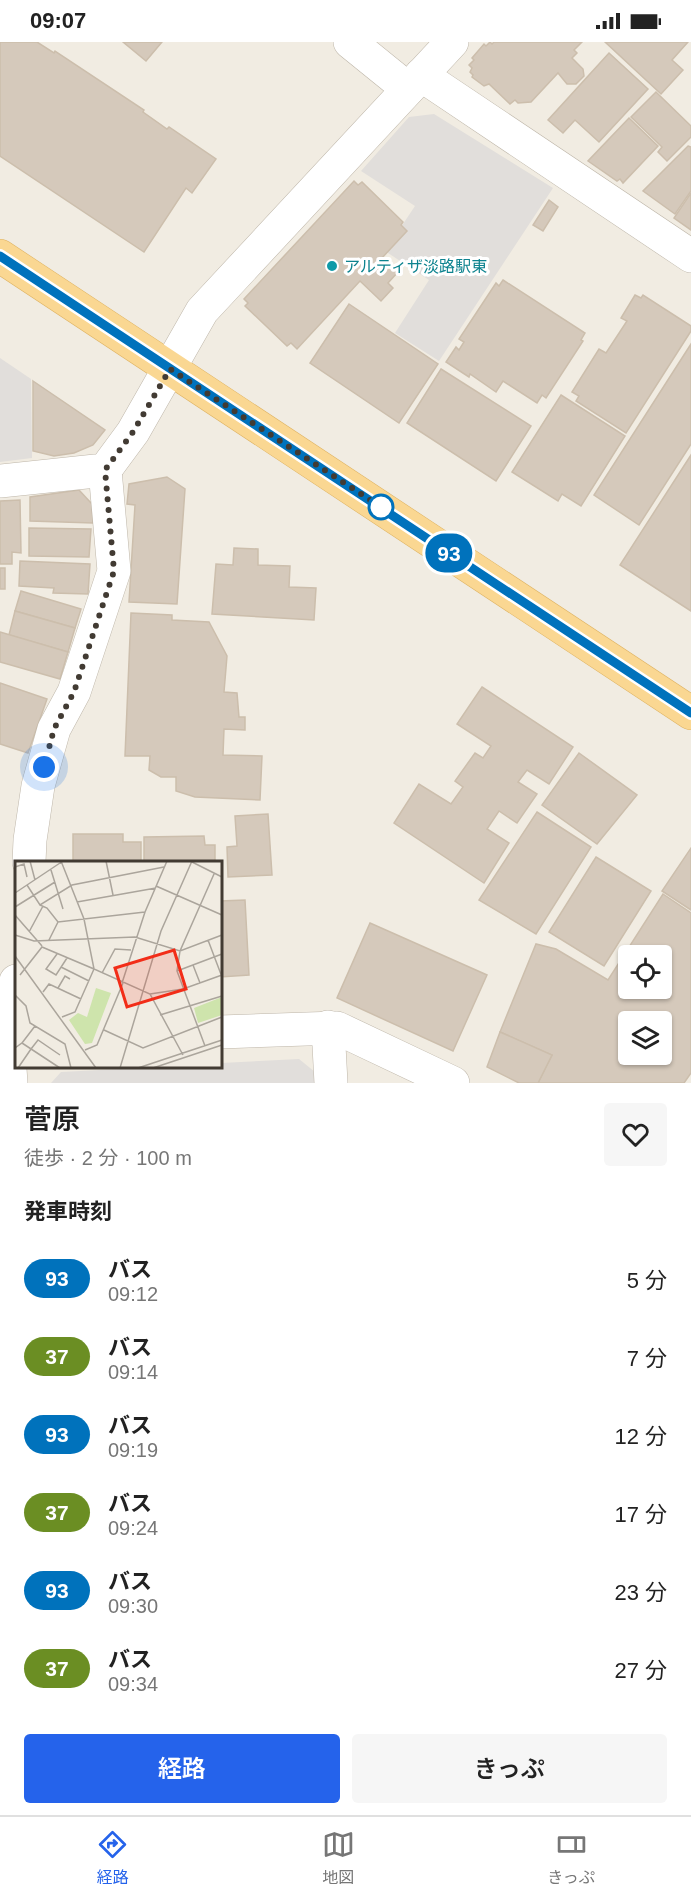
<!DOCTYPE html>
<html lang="ja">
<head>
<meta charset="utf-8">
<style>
  :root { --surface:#fff; --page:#f6f6f6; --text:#222; --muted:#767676; --line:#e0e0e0; --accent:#2563eb }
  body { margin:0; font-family:Helvetica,"Noto Sans JP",sans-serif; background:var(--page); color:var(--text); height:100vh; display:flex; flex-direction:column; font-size:22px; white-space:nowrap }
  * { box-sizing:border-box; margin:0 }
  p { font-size:20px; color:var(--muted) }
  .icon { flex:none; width:33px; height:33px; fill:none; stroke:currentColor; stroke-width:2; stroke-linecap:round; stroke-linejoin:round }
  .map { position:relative; height:1041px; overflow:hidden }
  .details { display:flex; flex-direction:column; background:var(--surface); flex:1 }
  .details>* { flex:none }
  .badge { padding:0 12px; border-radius:20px; font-size:21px; line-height:39px }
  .buttons { position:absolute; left:618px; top:903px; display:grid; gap:12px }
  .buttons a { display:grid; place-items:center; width:54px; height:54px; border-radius:6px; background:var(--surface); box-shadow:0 2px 4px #0004; font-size:30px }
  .you { position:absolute; width:30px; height:30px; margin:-15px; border:4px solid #fff; border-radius:50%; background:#1a73e8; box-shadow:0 0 0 9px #1a73e833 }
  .map>.badge { position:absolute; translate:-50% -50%; box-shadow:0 0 0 3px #fff }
  h2 { padding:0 24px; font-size:22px; line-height:54px }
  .round { display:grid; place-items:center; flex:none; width:63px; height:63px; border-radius:6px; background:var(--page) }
  .head { display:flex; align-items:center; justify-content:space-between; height:102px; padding:0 24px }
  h1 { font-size:28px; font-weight:600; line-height:45px }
  .primary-button { display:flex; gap:12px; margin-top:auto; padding:12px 24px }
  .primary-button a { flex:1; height:69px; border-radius:6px; background:var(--accent); color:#fff; font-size:24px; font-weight:600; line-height:69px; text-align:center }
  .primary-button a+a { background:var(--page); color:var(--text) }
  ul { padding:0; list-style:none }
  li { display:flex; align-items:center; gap:18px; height:78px; padding:0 24px }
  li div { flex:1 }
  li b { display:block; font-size:22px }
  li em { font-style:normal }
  li .badge { min-width:66px; font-weight:700; text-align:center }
  .status { display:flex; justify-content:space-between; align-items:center; height:42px; padding:0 30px; background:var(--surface); direction:ltr }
  .status svg { height:16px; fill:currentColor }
  .tabs { display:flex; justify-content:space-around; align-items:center; height:84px; border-top:2px solid var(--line); background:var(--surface); font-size:16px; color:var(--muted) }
  .tabs a { display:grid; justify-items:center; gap:3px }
  .tabs .selected { color:var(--accent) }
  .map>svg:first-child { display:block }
</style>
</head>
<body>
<div class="status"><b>09:07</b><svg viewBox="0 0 49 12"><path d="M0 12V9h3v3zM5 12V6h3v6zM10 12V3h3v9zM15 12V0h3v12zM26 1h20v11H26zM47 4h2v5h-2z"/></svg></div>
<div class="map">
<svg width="691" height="1041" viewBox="0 0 691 1041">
  <rect width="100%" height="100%" fill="#f1ece2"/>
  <g fill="#e1dedb">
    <polygon points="434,72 553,146 439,319 395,291 429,238 385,209 415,164 361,129 409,75"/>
    <polygon points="0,316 31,337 32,416 0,420"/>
    <polygon points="299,1017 315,1030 315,1041 51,1041 61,1030 159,1025 220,1024 221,1021"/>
  </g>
  <g fill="#d5c9bb" stroke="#ccbeac" stroke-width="1.5" fill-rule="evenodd">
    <polygon points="0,0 37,0 54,11 55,9 144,68 143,70 167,87 169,85 216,117 192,151 186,146 144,210 0,114"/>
    <polygon points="123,0 162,0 146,19"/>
    <polygon points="490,0 492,2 494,0 582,0 574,8 577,11 572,16 583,27 584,34 576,42 567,42 558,31 531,60 518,61 515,58 510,62 489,42 484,44 472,35 473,33 470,30 472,26 469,23 474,18 472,16 484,2 486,4"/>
    <polygon points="605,0 688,0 672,18 683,28 661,52"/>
    <polygon points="609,11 648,47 599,100 575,78 563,91 548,78"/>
    <polygon points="656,50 691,84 691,95 667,119 658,110 662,105 631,75"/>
    <polygon points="629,76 658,104 623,141 620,137 617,139 588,119"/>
    <polygon points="688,104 691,105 691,149 675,172 643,149"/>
    <polygon points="354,139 358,143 362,140 403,180 401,183 407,189 381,217 397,231 388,241 393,246 381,259 360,239 297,307 291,301 287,304 245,264 248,261 244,257"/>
    <polygon points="691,151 691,188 674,176"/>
    <polygon points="549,158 558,165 543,189 533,183"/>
    <polygon points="503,238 585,291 581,298 583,299 546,356 542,353 537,361 503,339 496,350 470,332 469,335 446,320 456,305 459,308 464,300 459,297 496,241 499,244"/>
    <polygon points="635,253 641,256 643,253 691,284 691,289 626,391 576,359 579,354 572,350 599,307 606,311 627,279 621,276"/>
    <polygon points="349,262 438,322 399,381 310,321"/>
    <polygon points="691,302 691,402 639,483 594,453"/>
    <polygon points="441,327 531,384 496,439 407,381"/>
    <polygon points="33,339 105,388 93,403 74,411 54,414 33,409"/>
    <polygon points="561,353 625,394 581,464 562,452 558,459 512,430"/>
    <polygon points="691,413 691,569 620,523"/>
    <polygon points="167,435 185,447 177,562 129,560 135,463 127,462 129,442"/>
    <polygon points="79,448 92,462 93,481 30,479 30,455"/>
    <polygon points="20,458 21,511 12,510 12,522 0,522 0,459"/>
    <polygon points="29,486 91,487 89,515 29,514"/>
    <polygon points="234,506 258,507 258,523 290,524 289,545 316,546 314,578 212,572 216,522 233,523"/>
    <polygon points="20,519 90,522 88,552 53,551 54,546 19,544"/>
    <rect x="0" y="526" width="5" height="21"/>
    <polygon points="21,549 81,567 75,586 15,569"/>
    <polygon points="15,569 75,586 68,610 9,593"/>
    <polygon points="131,571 172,573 172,578 209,580 227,614 224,650 237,651 239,675 245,675 245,688 224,687 223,713 262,714 260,758 195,755 176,749 176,735 161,735 149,728 150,714 125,714"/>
    <polygon points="0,590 68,610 60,637 0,620"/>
    <polygon points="0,641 47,657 28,711 0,702"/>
    <polygon points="482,645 573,705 549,742 527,728 518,740 537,752 517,781 499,769 487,787 509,801 484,841 394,781 419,742 451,762 463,745 455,739 475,711 483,716 491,704 457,682"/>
    <polygon points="579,711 637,753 597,802 542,763"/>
    <polygon points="537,770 591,805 536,892 479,858"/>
    <polygon points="268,772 272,833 228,835 227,805 237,804 235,774"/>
    <polygon points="73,792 123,792 123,800 141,800 141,820 73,820"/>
    <polygon points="204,794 205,803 215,803 215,820 144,820 144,795"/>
    <polygon points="691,806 691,868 662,849"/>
    <polygon points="596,815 651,849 604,924 549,890"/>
    <path d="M663,852L691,871V1031L684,1041H538L552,1013L500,990L536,902L556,907L608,938ZM628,914H662V946H628ZM628,980H662V1012H628Z"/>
    <polygon points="245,858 249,933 220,935 220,859"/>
    <polygon points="370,881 487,933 453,1009 337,956"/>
    <polygon points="500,990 552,1013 538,1041 519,1041 487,1025"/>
  </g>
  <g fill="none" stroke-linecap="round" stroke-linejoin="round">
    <defs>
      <g id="minor">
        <polyline points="350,0 408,47"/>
        <polyline points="421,33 691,214"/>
        <polyline points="0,439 105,428 133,390 202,269 452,0"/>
        <polyline points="29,820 30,798 38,744 54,687 74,650 114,529 105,428"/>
        <polyline points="328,985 331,1041"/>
        <polyline points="8,999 16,939"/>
      </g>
      <g id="tertiary">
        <polyline points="220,990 337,986 453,1041"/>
        <polyline points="8,999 11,1041"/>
      </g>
      <polyline id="primary" points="0,214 691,671"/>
    </defs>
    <use href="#minor" stroke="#beb6a9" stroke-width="34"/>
    <use href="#tertiary" stroke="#beb6a9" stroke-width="34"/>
    <use href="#primary" stroke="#deb363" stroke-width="34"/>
    <use href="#minor" stroke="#fff" stroke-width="33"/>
    <use href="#tertiary" stroke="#fff" stroke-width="33"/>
    <use href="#primary" stroke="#fad792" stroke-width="33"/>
  </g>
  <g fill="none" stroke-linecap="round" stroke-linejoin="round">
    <defs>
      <polyline id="line" points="0,214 691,671"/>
    </defs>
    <use href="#line" stroke="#fff" stroke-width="14"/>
    <use href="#line" stroke="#0072bc" stroke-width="9"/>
    <polyline stroke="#423b33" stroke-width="6" stroke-dasharray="0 10.8" points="44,725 54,687 74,650 114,529 105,428 133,390 170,327 381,465"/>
  </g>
  <circle fill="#0f9aa8" stroke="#fff" stroke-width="2" cx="332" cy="224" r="6"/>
  <circle fill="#fff" stroke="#0072bc" stroke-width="3" cx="381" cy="465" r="12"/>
  <g text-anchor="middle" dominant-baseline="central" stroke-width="6" stroke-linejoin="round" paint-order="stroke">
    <g font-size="16" fill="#0d838f" stroke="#fff" text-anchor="start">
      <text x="344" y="224">アルティザ淡路駅東</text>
    </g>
  </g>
  <g transform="translate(15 819)">
    <rect width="207" height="207" fill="#f1ece2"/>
    <path d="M81,127L96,132L77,182L70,183L54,159L63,152L72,156ZM207,136V154L183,162L179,147Z" fill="#cee4ac"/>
    <path fill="none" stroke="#aba59c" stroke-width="1.5" d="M15,0L20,19M46,0L69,58L79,108L135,133L168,194M91,0L98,34M177,1L207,16M0,6L9,3L12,16M36,9L48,48M12,24L25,44L57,24L149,6M141,25L207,54M0,32L48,0M62,41L141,27M25,44L32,47L43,61L130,51M0,46L40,21M0,54L27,85M14,71L28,45M0,74L19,80L120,76L165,90L207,74M34,79L43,61M193,79L207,116M42,93L31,108L41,114L52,97M0,95L81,207M178,104L185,122M46,106L74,120M162,110L207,93M87,112L100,88L116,89M5,114L27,86L79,108L60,151L47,156M107,122L130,51L152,0M43,127L50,115L55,118M28,131L34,123L66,138M135,133L168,128L207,114M0,134L11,145L15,162L50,183L56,207M145,154L207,135M89,169L128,187L207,156M7,182L20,165M190,185L162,110L165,90L199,13M0,187L7,182L45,207M16,188L23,179L45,194M70,189L82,184L108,122M3,207L16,188M105,207L146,70L177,0M123,207L207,179M138,207L207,184"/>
    <path fill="#f22d18" fill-opacity="0.15" stroke="#f22d18" stroke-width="3" d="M159,89L171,128L112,146L100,107Z"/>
    <rect width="207" height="207" fill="none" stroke="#423b33" stroke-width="3"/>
  </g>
</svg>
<div class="buttons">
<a><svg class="icon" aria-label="locate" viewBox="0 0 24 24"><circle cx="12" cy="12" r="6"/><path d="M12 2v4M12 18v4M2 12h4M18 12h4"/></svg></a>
<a><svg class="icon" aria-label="layers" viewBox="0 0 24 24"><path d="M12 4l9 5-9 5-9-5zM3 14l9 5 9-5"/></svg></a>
</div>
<div class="you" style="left:44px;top:725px"></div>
<b class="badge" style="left:449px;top:511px;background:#0072bc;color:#fff">93</b>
</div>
<section class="details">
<div class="head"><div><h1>菅原</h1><p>徒歩 · 2 分 · 100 m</p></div><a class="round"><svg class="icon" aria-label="heart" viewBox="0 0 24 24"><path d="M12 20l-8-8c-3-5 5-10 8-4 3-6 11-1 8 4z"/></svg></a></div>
<h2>発車時刻</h2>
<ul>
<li><span class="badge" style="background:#0072bc;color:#fff">93</span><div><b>バス</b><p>09:12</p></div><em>5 分</em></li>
<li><span class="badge" style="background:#6b8e23;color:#fff">37</span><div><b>バス</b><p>09:14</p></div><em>7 分</em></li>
<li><span class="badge" style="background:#0072bc;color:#fff">93</span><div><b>バス</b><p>09:19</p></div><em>12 分</em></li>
<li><span class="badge" style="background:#6b8e23;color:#fff">37</span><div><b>バス</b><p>09:24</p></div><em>17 分</em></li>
<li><span class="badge" style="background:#0072bc;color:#fff">93</span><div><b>バス</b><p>09:30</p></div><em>23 分</em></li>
<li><span class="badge" style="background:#6b8e23;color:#fff">37</span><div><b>バス</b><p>09:34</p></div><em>27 分</em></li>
</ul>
<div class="primary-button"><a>経路</a><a>きっぷ</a></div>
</section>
<nav class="tabs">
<a class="selected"><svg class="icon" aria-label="directions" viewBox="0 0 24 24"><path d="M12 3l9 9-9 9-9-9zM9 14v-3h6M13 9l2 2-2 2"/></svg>経路</a>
<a><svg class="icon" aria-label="map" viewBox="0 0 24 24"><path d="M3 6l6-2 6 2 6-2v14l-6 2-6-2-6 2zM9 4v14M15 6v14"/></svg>地図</a>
<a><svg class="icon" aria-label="tickets" viewBox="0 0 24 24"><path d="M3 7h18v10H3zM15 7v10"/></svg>きっぷ</a>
</nav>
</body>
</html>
